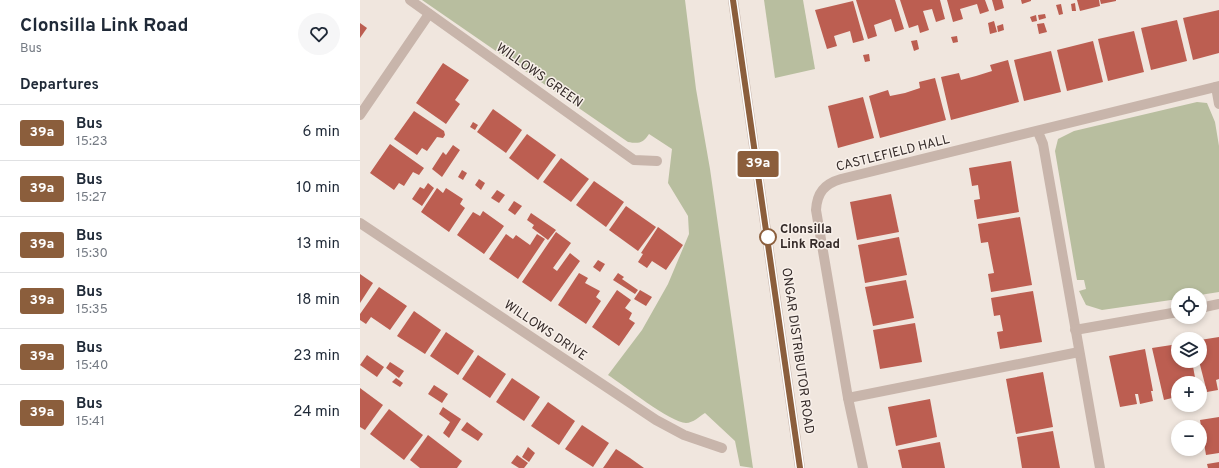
<!DOCTYPE html>
<html lang="en">
<head>
<meta charset="utf-8">
<style>
  :root { --surface:#fff; --page:#f6f6f7; --text:#1f2937; --muted:#747a83; --line:#e0e1e3 }
  body { margin:0; font-family:Overpass,sans-serif; background:var(--page); color:var(--text); height:100vh; display:flex; flex-direction:column; font-size:15px; white-space:nowrap }
  * { box-sizing:border-box; margin:0 }
  p { font-size:13px; color:var(--muted) }
  .icon { flex:none; width:22px; height:22px; fill:none; stroke:currentColor; stroke-width:2; stroke-linecap:round; stroke-linejoin:round }
  .map { position:relative; flex:1; overflow:hidden }
  .drawer { display:flex; flex-direction:column; background:var(--surface); width:360px }
  .drawer>* { flex:none }
  .badge { padding:0 8px; border-radius:3px; font-size:14px; line-height:26px }
  .fabs { position:absolute; left:811px; top:288px; display:grid; gap:8px }
  .fabs a { display:grid; place-items:center; width:36px; height:36px; border-radius:50%; background:var(--surface); box-shadow:0 2px 6px #0003; font-size:20px }
  .map>.badge { position:absolute; translate:-50% -50%; box-shadow:0 0 0 2px #fff }
  h2 { padding:0 20px; font-size:15px; line-height:36px }
  .round { display:grid; place-items:center; flex:none; width:42px; height:42px; border-radius:21px; background:var(--page) }
  .overview { display:flex; align-items:center; justify-content:space-between; height:68px; padding:0 20px }
  h1 { font-size:19px; font-weight:700; line-height:30px }
  ul { padding:0; list-style:none }
  li { display:flex; align-items:center; gap:12px; height:56px; padding:0 20px; border-top:1px solid var(--line) }
  li div { flex:1 }
  li b { display:block; font-size:15px }
  li em { font-style:normal }
  li .badge { min-width:44px; font-weight:700; text-align:center }
  main { display:flex; flex:1; min-height:0 }
  .map>svg:first-child { display:block }
</style>
</head>
<body>
<main>
<section class="drawer">
<div class="overview"><div><h1>Clonsilla Link Road</h1><p>Bus</p></div><a class="round"><svg class="icon" aria-label="heart" viewBox="0 0 24 24"><path d="M12 20l-8-8c-3-5 5-10 8-4 3-6 11-1 8 4z"/></svg></a></div>
<h2>Departures</h2>
<ul>
<li><span class="badge" style="background:#8b5e3c;color:#fff">39a</span><div><b>Bus</b><p>15:23</p></div><em>6 min</em></li>
<li><span class="badge" style="background:#8b5e3c;color:#fff">39a</span><div><b>Bus</b><p>15:27</p></div><em>10 min</em></li>
<li><span class="badge" style="background:#8b5e3c;color:#fff">39a</span><div><b>Bus</b><p>15:30</p></div><em>13 min</em></li>
<li><span class="badge" style="background:#8b5e3c;color:#fff">39a</span><div><b>Bus</b><p>15:35</p></div><em>18 min</em></li>
<li><span class="badge" style="background:#8b5e3c;color:#fff">39a</span><div><b>Bus</b><p>15:40</p></div><em>23 min</em></li>
<li><span class="badge" style="background:#8b5e3c;color:#fff">39a</span><div><b>Bus</b><p>15:41</p></div><em>24 min</em></li>
</ul>
</section>
<div class="map">
<svg width="859" height="468" viewBox="0 0 859 468">
  <rect width="100%" height="100%" fill="#f0e6de"/>
  <g fill="#b8be9f">
    <path d="M62,0H325L336,89L350,169L393,468L380,466L375,441L345,413C340,416 333,423 326,423C311,423 262,384 248,375L282,330L308,284L329,234L328,216L308,183L312,149L289,134C283,143 279,144 268,142Z"/>
    <polygon points="404,0 443,0 455,69 415,78"/>
    <polygon points="837,102 847,103 855,122 859,146 859,292 840,295 818,295 818,299 742,310 726,305 719,291 726,289 724,280 717,280 695,151 698,139 714,131"/>
  </g>
  <g fill="#bc5e51">
    <polygon points="496,0 535,0 544,29 535,32 531,19 514,25 517,36 508,39"/>
    <polygon points="540,0 580,0 585,19 576,22 572,9 563,11 569,30 560,33 558,25 549,28"/>
    <polygon points="587,0 625,0 629,11 620,14 617,4 600,9 603,19 593,22"/>
    <polygon points="632,0 642,0 644,8 635,11"/>
    <polygon points="661,0 671,0 671,1 662,4"/>
    <polygon points="717,0 739,0 740,6 720,11"/>
    <polygon points="740,0 756,0 756,1 741,4"/>
    <polygon points="493,1 504,40 493,43 490,31 474,36 477,46 467,49 455,10"/>
    <polygon points="715,3 716,11 712,11 711,4"/>
    <polygon points="701,4 703,14 699,15 696,5"/>
    <polygon points="859,10 859,53 833,60 823,18"/>
    <polygon points="685,14 686,18 679,20 678,15"/>
    <polygon points="676,15 677,21 672,22 670,17"/>
    <polygon points="817,20 827,61 791,70 781,28"/>
    <polygon points="634,21 637,32 630,34 628,23"/>
    <polygon points="0,23 7,28 0,38"/>
    <polygon points="684,23 687,32 679,34 677,24"/>
    <polygon points="643,24 644,30 638,32 637,26"/>
    <polygon points="774,31 784,72 748,81 738,39"/>
    <polygon points="597,36 598,42 593,43 591,37"/>
    <polygon points="557,40 559,49 554,51 551,41"/>
    <polygon points="733,41 743,82 707,91 697,50"/>
    <polygon points="691,51 701,92 664,101 654,60"/>
    <polygon points="509,54 510,61 505,62 503,55"/>
    <polygon points="648,60 659,102 591,120 581,77 599,73 601,80 616,76 632,71 630,65"/>
    <polygon points="83,63 109,80 95,100 100,104 86,124 56,103"/>
    <polygon points="575,78 586,120 520,138 509,96 528,90 530,96 545,93 560,88 559,82"/>
    <polygon points="503,97 514,138 478,148 468,106"/>
    <polygon points="133,109 162,130 146,153 117,132"/>
    <polygon points="54,111 84,131 85,135 83,138 77,137 67,151 62,148 57,155 34,139"/>
    <polygon points="113,122 118,125 115,130 110,127"/>
    <polygon points="167,134 196,155 178,180 149,158"/>
    <polygon points="30,144 64,168 59,175 53,172 44,186 39,183 34,190 10,173"/>
    <polygon points="93,145 100,150 82,177 72,169 83,152 86,155"/>
    <polygon points="201,158 229,179 211,202 183,182"/>
    <polygon points="651,161 659,212 617,219 614,200 620,199 618,185 612,186 609,168"/>
    <polygon points="102,170 107,173 103,180 98,177"/>
    <polygon points="119,179 125,183 121,190 115,185"/>
    <polygon points="234,181 264,202 246,227 216,205"/>
    <polygon points="68,183 74,188 62,206 52,199 60,187 64,189"/>
    <polygon points="77,188 83,193 86,188 103,199 100,204 105,208 89,232 61,212"/>
    <polygon points="137,190 145,195 139,203 131,198"/>
    <polygon points="531,194 539,232 497,240 490,202"/>
    <polygon points="154,201 162,206 155,215 148,210"/>
    <polygon points="266,206 296,227 278,251 249,230"/>
    <polygon points="123,211 144,226 124,254 97,235 113,212 120,216"/>
    <polygon points="171,213 196,230 188,240 172,228 174,225 167,220"/>
    <polygon points="660,217 672,285 631,292 628,274 634,273 631,258 628,242 621,243 618,224"/>
    <polygon points="298,227 323,245 306,270 292,261 287,268 278,262 283,254 281,253"/>
    <polygon points="196,232 211,243 193,268 197,271 210,253 220,261 191,302 162,282"/>
    <polygon points="146,234 153,239 156,235 170,245 177,234 185,239 158,279 129,259"/>
    <polygon points="539,237 547,275 505,283 498,245"/>
    <polygon points="238,260 245,264 240,272 233,267"/>
    <polygon points="219,273 228,278 225,283 240,291 236,297 241,301 226,324 198,305"/>
    <polygon points="258,273 264,277 262,279 278,290 275,294 253,280"/>
    <polygon points="0,274 13,283 0,303"/>
    <polygon points="546,280 554,318 513,326 505,287"/>
    <polygon points="19,287 47,306 30,330 11,317 6,324 0,320 0,314"/>
    <polygon points="257,290 271,300 265,308 272,313 269,319 275,323 259,346 232,327"/>
    <polygon points="280,290 292,297 286,306 274,299"/>
    <polygon points="673,291 682,342 640,349 637,332 643,331 640,315 634,316 631,298"/>
    <polygon points="54,311 81,330 65,354 37,336"/>
    <polygon points="555,323 562,362 520,369 513,330"/>
    <polygon points="86,332 114,351 98,375 70,356"/>
    <polygon points="859,337 859,379 856,380 858,390 847,392 839,361 840,340"/>
    <polygon points="818,344 818,361 832,361 836,383 818,383 818,387 814,388 816,397 804,400 792,348"/>
    <polygon points="785,349 793,391 791,391 793,401 780,404 778,394 775,394 777,404 760,407 749,356"/>
    <polygon points="7,355 24,367 17,377 0,365"/>
    <polygon points="118,355 146,374 130,398 102,379"/>
    <polygon points="30,362 44,371 39,378 26,368"/>
    <polygon points="683,372 693,427 656,434 646,379"/>
    <polygon points="36,378 43,383 40,387 32,382"/>
    <polygon points="152,378 180,397 164,421 136,402"/>
    <polygon points="74,385 88,394 82,403 68,394"/>
    <polygon points="0,388 23,405 5,430 0,427"/>
    <polygon points="570,399 577,437 536,446 528,407"/>
    <polygon points="188,402 215,421 199,445 171,426"/>
    <polygon points="83,407 101,419 89,438 83,433 90,422 79,414"/>
    <polygon points="29,409 63,435 44,460 10,434"/>
    <polygon points="859,417 859,453 846,455 840,420"/>
    <polygon points="107,422 123,434 118,441 101,430"/>
    <polygon points="222,425 249,443 233,467 205,449"/>
    <polygon points="693,431 700,468 662,468 657,437"/>
    <polygon points="68,435 102,461 97,468 60,468 50,460"/>
    <polygon points="580,442 585,468 542,468 538,450"/>
    <polygon points="168,447 175,453 169,462 162,457"/>
    <polygon points="256,449 270,458 284,468 243,468"/>
    <polygon points="157,455 168,463 164,468 159,468 151,463"/>
    <polygon points="859,462 859,468 848,468 847,464"/>
  </g>
  <g fill="none" stroke-linecap="round" stroke-linejoin="round">
    <g stroke="#c8b5ab" stroke-width="10">
      <polyline points="50,0 274,160 297,161"/>
      <polyline points="856,87 859,104"/>
      <polyline points="0,115 69,14"/>
      <polyline points="678,132 683,144 740,468"/>
      <polyline points="0,223 296,420 324,435 362,448"/>
      <polyline points="840,308 859,304"/>
      <polyline points="715,330 818,312"/>
      <polyline points="488,398 719,352"/>
      <path d="M503,468L488,398L456,210C457,193 464,184 481,179L859,86"/>
    </g>
    <polyline stroke="#c8b5ab" stroke-width="10" points="373,0 440,468"/>
  </g>
  <g fill="none" stroke-linecap="round" stroke-linejoin="round">
    <defs>
      <polyline id="line" points="373,0 440,468"/>
    </defs>
    <use href="#line" stroke="#fff" stroke-width="9"/>
    <use href="#line" stroke="#8b5e3c" stroke-width="6"/>
  </g>
  <circle fill="#fff" stroke="#8b5e3c" stroke-width="2" cx="408" cy="237" r="8"/>
  <g text-anchor="middle" dominant-baseline="central" stroke-width="3" stroke-linejoin="round" paint-order="stroke">
    <g font-size="13" fill="#362c2a" stroke="#f8f0ea">
      <text transform="translate(179 76) rotate(35)">WILLOWS GREEN</text>
      <text transform="translate(533 154) rotate(-14)">CASTLEFIELD HALL</text>
      <text transform="translate(185 331) rotate(34)">WILLOWS DRIVE</text>
      <text transform="translate(437 351) rotate(82)">ONGAR DISTRIBUTOR ROAD</text>
    </g>
    <g font-size="13" font-weight="bold" fill="#362c2a" stroke="#f8f0ea" text-anchor="start">
      <text x="420" y="230">Clonsilla<tspan x="420" dy="15">Link Road</tspan></text>
    </g>
  </g>
</svg>
<div class="fabs">
<a><svg class="icon" aria-label="locate" viewBox="0 0 24 24"><circle cx="12" cy="12" r="6"/><path d="M12 2v4M12 18v4M2 12h4M18 12h4"/></svg></a>
<a><svg class="icon" aria-label="layers" viewBox="0 0 24 24"><path d="M12 4l9 5-9 5-9-5zM3 14l9 5 9-5"/></svg></a>
<a>+</a>
<a>−</a>
</div>
<b class="badge" style="left:398px;top:164px;background:#8b5e3c;color:#fff">39a</b>
</div>
</main>
</body>
</html>
